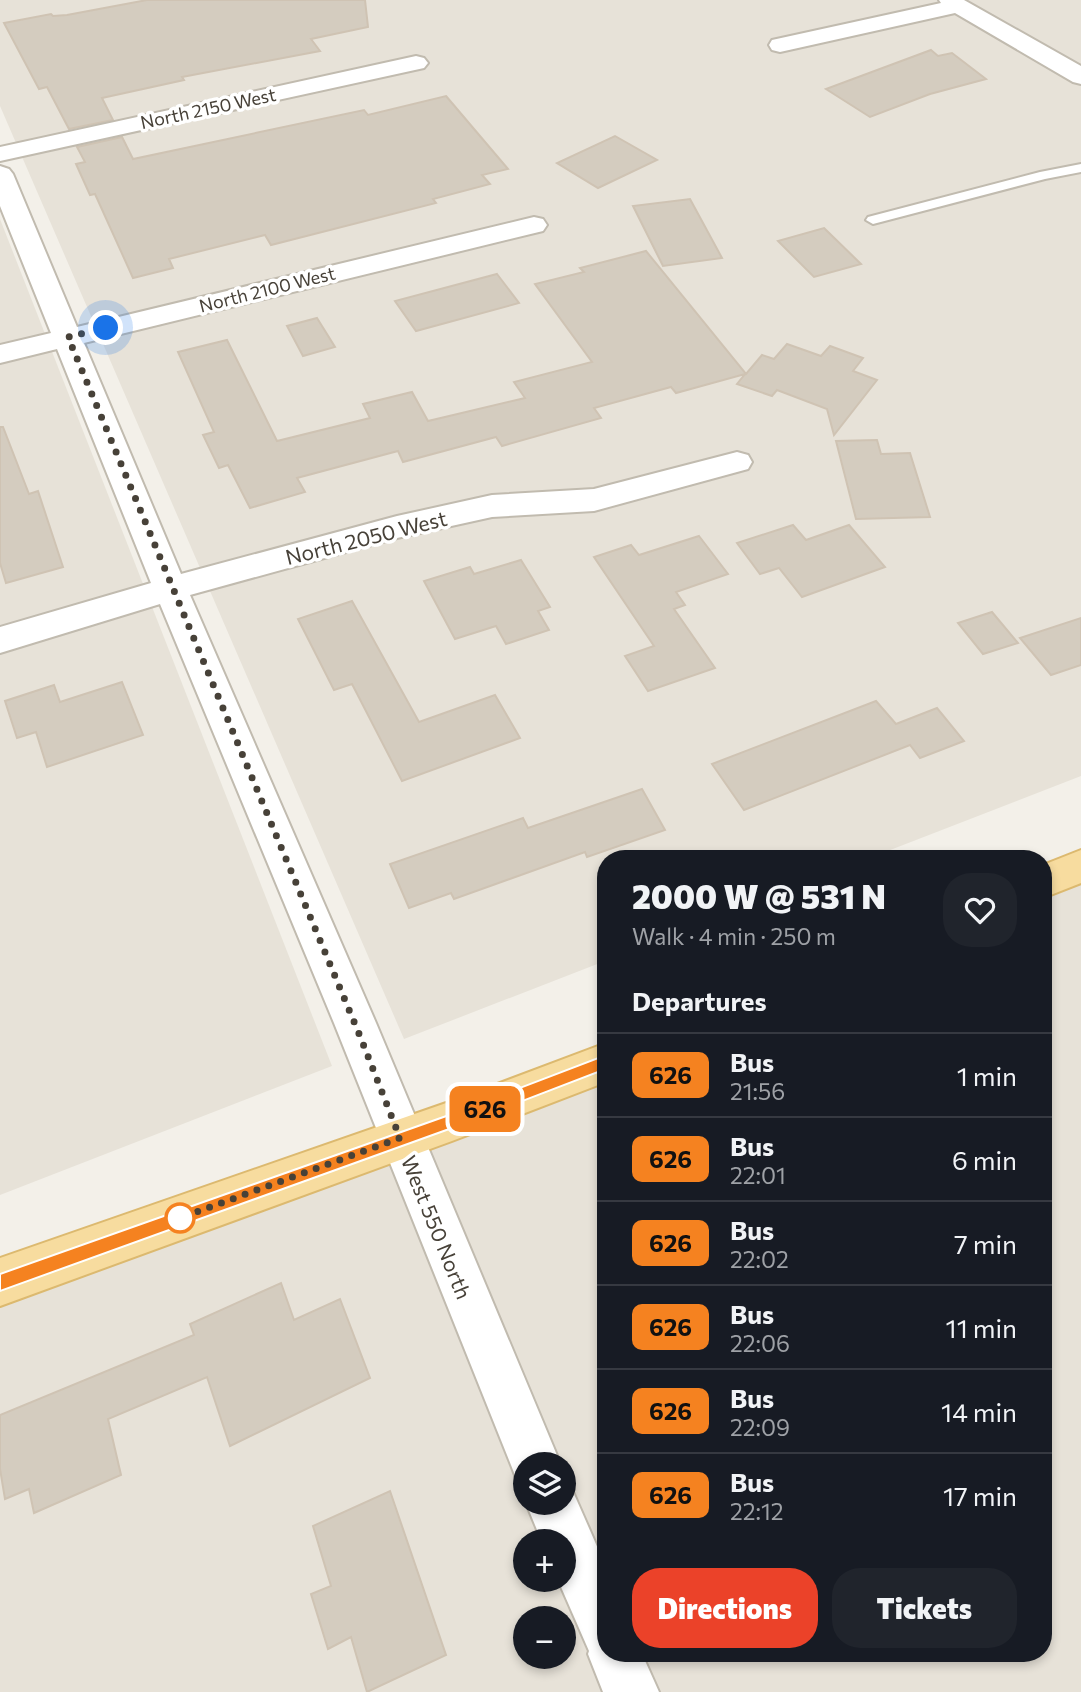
<!DOCTYPE html>
<html lang="en">
<head>
<meta charset="utf-8">
<style>
  :root { --surface:#171b24; --page:#20242c; --text:#f1f3f6; --muted:#9ea1a6; --line:#363941; --accent:#eb4229 }
  body { margin:0; font-family:Commissioner,sans-serif; background:var(--page); color:var(--text); height:100vh; display:flex; flex-direction:column; font-size:26px; white-space:nowrap }
  * { box-sizing:border-box; margin:0 }
  p { font-size:23px; color:var(--muted) }
  .icon { flex:none; width:38px; height:38px; fill:none; stroke:currentColor; stroke-width:2; stroke-linecap:round; stroke-linejoin:round }
  .map { position:relative; flex:1; overflow:hidden }
  .details { position:absolute; left:597px; top:850px; width:455px; height:812px; display:flex; flex-direction:column; background:var(--surface); border-radius:28px; box-shadow:0 4px 10px #0003 }
  .details>* { flex:none }
  .badge { padding:0 14px; border-radius:10px; font-size:24px; line-height:46px }
  .buttons { position:absolute; left:513px; top:1452px; display:grid; gap:14px }
  .buttons a { display:grid; place-items:center; width:63px; height:63px; border-radius:50%; background:var(--surface); box-shadow:0 4px 10px #0003; font-size:35px }
  .you { position:absolute; width:35px; height:35px; margin:-18px; border:5px solid #fff; border-radius:50%; background:#1a73e8; box-shadow:0 0 0 10px #1a73e833 }
  .map>.badge { position:absolute; translate:-50% -50%; box-shadow:0 0 0 4px #fff }
  h2 { padding:0 35px; font-size:26px; line-height:63px }
  .round { display:grid; place-items:center; flex:none; width:74px; height:74px; border-radius:28px; background:var(--page) }
  .summary { display:flex; align-items:center; justify-content:space-between; height:119px; padding:0 35px }
  h1 { font-size:33px; font-weight:800; line-height:52px }
  .primary-button { display:flex; gap:14px; margin-top:auto; padding:14px 35px }
  .primary-button a { flex:1; height:80px; border-radius:28px; background:var(--accent); color:#fff; font-size:28px; font-weight:800; line-height:80px; text-align:center }
  .primary-button a+a { background:var(--page); color:var(--text) }
  ul { padding:0; list-style:none }
  li { display:flex; align-items:center; gap:21px; height:84px; padding:0 35px; border-top:2px solid var(--line) }
  li div { flex:1 }
  li b { display:block; font-size:26px }
  li em { font-style:normal }
  li .badge { min-width:77px; font-weight:700; text-align:center }
  .map>svg:first-child { display:block }
</style>
</head>
<body>
<div class="map">
<svg width="1081" height="1692" viewBox="0 0 1081 1692">
  <rect width="100%" height="100%" fill="#f3f0e9"/>
  <g fill="#e7e2d8" fill-rule="evenodd">
    <polygon points="0,0 1081,0 1081,776 867,859 606,859 605,961 404,1039 0,106"/>
    <polygon points="0,219 332,1066 0,1195"/>
    <path d="M1081,855V1692H0V1294L605,1048L606,1654H1043V870ZM525,1465H564V1503H525ZM525,1542H564V1580H525ZM525,1619H564V1657H525Z"/>
  </g>
  <g fill="#d4ccbf" stroke="#cfc3b3" stroke-width="2">
    <polygon points="147,0 365,0 368,27 311,39 320,51 182,77 184,80 102,98 113,120 69,129 47,87 39,89 4,23 51,14 53,16 67,15"/>
    <polygon points="931,50 938,56 952,53 986,79 930,94 870,117 826,89"/>
    <polygon points="446,96 508,169 482,175 490,184 433,199 436,203 271,245 265,235 169,259 173,268 133,278 95,194 90,195 76,164 85,162 77,147 122,137 133,159 364,110 368,115"/>
    <polygon points="615,136 657,160 598,188 557,163"/>
    <polygon points="690,199 722,258 663,266 633,206"/>
    <polygon points="824,228 861,264 814,277 778,241"/>
    <polygon points="646,251 746,374 762,355 774,359 787,344 821,356 830,346 863,358 853,371 877,380 834,435 827,409 777,390 772,396 737,384 745,374 676,393 671,387 594,408 601,418 502,446 496,437 403,462 398,451 297,478 305,492 250,508 228,465 219,468 203,435 214,432 178,352 227,340 277,441 370,418 363,404 412,392 428,421 525,398 514,382 592,362 535,284 584,272 580,268"/>
    <polygon points="497,274 519,303 416,331 395,301"/>
    <polygon points="317,318 335,347 303,356 287,326"/>
    <polygon points="0,427 3,427 29,494 38,491 63,567 6,583 0,563"/>
    <polygon points="877,440 881,454 910,453 930,517 856,519 836,441"/>
    <polygon points="793,525 806,540 849,525 885,567 802,597 779,568 760,574 737,543"/>
    <polygon points="699,536 728,574 676,592 685,605 674,609 715,668 648,691 625,656 654,646 594,557 631,545 639,555"/>
    <polygon points="521,560 550,607 538,611 549,630 506,644 496,626 455,639 424,581 470,567 474,574"/>
    <polygon points="352,601 419,722 495,695 520,738 402,781 352,684 334,690 298,619"/>
    <polygon points="992,612 1018,643 983,654 958,623"/>
    <polygon points="1081,618 1081,665 1051,675 1020,638"/>
    <polygon points="122,682 143,735 47,767 36,732 17,738 5,701 54,685 60,702"/>
    <polygon points="876,701 896,724 937,708 964,741 920,758 910,745 744,810 712,764"/>
    <polygon points="642,789 665,830 587,857 585,852 454,899 451,893 409,908 390,864 523,818 528,828"/>
    <polygon points="281,1283 294,1320 340,1299 370,1378 230,1446 207,1377 108,1419 121,1475 34,1513 29,1489 5,1499 0,1469 0,1415 194,1335 190,1324"/>
    <polygon points="390,1491 446,1655 367,1692 351,1637 328,1649 311,1594 331,1586 313,1526"/>
  </g>
  <g fill="none" stroke-linecap="round" stroke-linejoin="round">
    <defs>
      <polygon id="lane" points="1081,164 1081,172 1045,179 873,224 866,220 868,217 1040,172"/>
      <g id="street">
        <polygon points="939,0 964,0 1081,66 1081,84 1073,82 955,13 780,52 772,50 769,45 772,40 941,3"/>
        <polygon points="416,56 424,58 428,63 424,68 0,161 0,147"/>
        <polygon points="0,166 9,169 13,174 77,327 534,217 543,219 547,225 543,231 84,343 181,574 397,516 492,495 594,489 737,452 748,455 752,462 748,469 594,511 492,517 397,538 190,595 376,1023 561,1465 525,1465 525,1486 518,1483 511,1465 334,1023 160,604 0,653 0,627 151,583 57,349 0,363 0,345 51,333 0,206"/>
        <polygon points="564,1482 570,1485 606,1567 606,1654 642,1654 659,1692 603,1692 588,1654 589,1651 558,1580 564,1580 564,1542 542,1542 526,1503 564,1503"/>
      </g>
      <g id="primary">
        <polygon points="1081,850 1081,883 1043,898 1043,865"/>
        <polygon points="606,1043 606,1082 452,1141 0,1306 0,1258 452,1101"/>
      </g>
    </defs>
    <use href="#lane" stroke="#c1bbaf" stroke-width="4"/>
    <use href="#street" stroke="#c1bbaf" stroke-width="4"/>
    <use href="#primary" stroke="#dcb96f" stroke-width="4"/>
    <use href="#lane" fill="#fff" fill-rule="evenodd"/>
    <use href="#street" fill="#fff" fill-rule="evenodd"/>
    <use href="#primary" fill="#f7dc9f" fill-rule="evenodd"/>
  </g>
  <polygon fill="#f58220" stroke="#fff" stroke-width="2" points="606,1055 611,1057 613,1062 611,1067 452,1128 0,1291 0,1274 452,1114"/>
  <g fill="none" stroke-linecap="round" stroke-linejoin="round">
    <polyline stroke="#474138" stroke-width="7" stroke-dasharray="0 12.6" points="106,328 68,337 360,1036 400,1138 180,1218"/>
  </g>
  <circle fill="#fff" stroke="#f58220" stroke-width="3.5" cx="180" cy="1218" r="14"/>
  <g text-anchor="middle" dominant-baseline="central" stroke-width="7" stroke-linejoin="round" paint-order="stroke">
    <g font-size="18" fill="#474138" stroke="#fff">
      <text transform="translate(208 108) rotate(-12)">North 2150 West</text>
      <text transform="translate(267 289) rotate(-14)">North 2100 West</text>
    </g>
    <g font-size="21" fill="#474138" stroke="#fff">
      <text transform="translate(366 537) rotate(-14)">North 2050 West</text>
      <text transform="translate(437 1227) rotate(68)">West 550 North</text>
    </g>
  </g>
</svg>
<div class="buttons">
<a><svg class="icon" aria-label="layers" viewBox="0 0 24 24"><path d="M12 4l9 5-9 5-9-5zM3 14l9 5 9-5"/></svg></a>
<a>+</a>
<a>−</a>
</div>
<div class="you" style="left:106px;top:328px"></div>
<b class="badge" style="left:485px;top:1109px;background:#f58220;color:#111">626</b>
<section class="details">
<div class="summary"><div><h1>2000 W @ 531 N</h1><p>Walk · 4 min · 250 m</p></div><a class="round"><svg class="icon" aria-label="heart" viewBox="0 0 24 24"><path d="M12 20l-8-8c-3-5 5-10 8-4 3-6 11-1 8 4z"/></svg></a></div>
<h2>Departures</h2>
<ul>
<li><span class="badge" style="background:#f58220;color:#111">626</span><div><b>Bus</b><p>21:56</p></div><em>1 min</em></li>
<li><span class="badge" style="background:#f58220;color:#111">626</span><div><b>Bus</b><p>22:01</p></div><em>6 min</em></li>
<li><span class="badge" style="background:#f58220;color:#111">626</span><div><b>Bus</b><p>22:02</p></div><em>7 min</em></li>
<li><span class="badge" style="background:#f58220;color:#111">626</span><div><b>Bus</b><p>22:06</p></div><em>11 min</em></li>
<li><span class="badge" style="background:#f58220;color:#111">626</span><div><b>Bus</b><p>22:09</p></div><em>14 min</em></li>
<li><span class="badge" style="background:#f58220;color:#111">626</span><div><b>Bus</b><p>22:12</p></div><em>17 min</em></li>
</ul>
<div class="primary-button"><a>Directions</a><a>Tickets</a></div>
</section>
</div>
</body>
</html>
